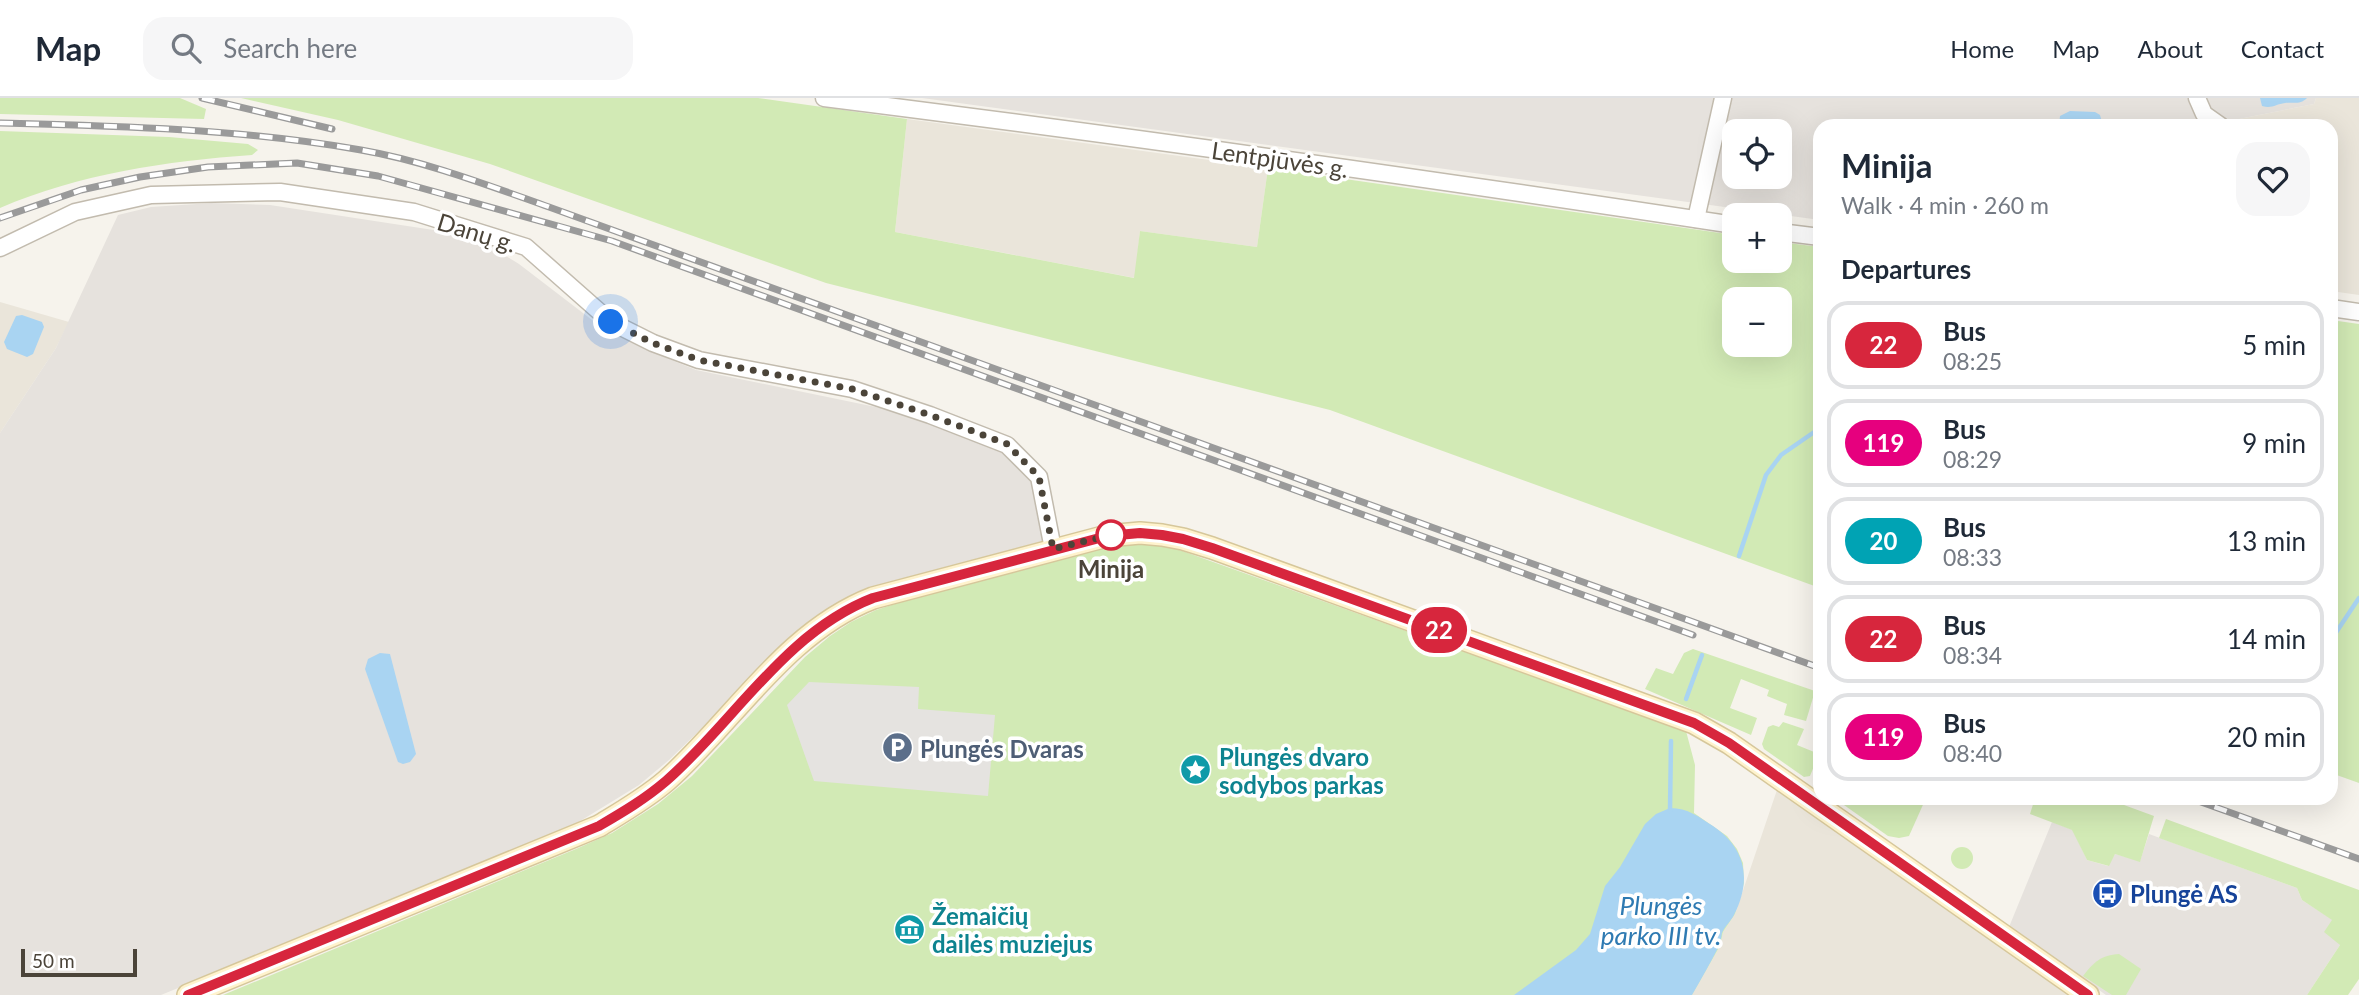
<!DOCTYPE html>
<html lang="en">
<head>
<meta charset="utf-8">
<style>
  :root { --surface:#fff; --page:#f6f6f7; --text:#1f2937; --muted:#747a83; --line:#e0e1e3 }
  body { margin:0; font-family:Lato,sans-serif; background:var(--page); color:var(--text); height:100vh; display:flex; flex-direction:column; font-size:26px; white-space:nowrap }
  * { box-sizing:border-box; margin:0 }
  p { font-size:23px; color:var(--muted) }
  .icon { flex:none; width:38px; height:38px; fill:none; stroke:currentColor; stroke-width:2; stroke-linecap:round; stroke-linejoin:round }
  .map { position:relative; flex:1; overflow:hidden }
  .details { position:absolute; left:1813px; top:21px; width:525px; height:686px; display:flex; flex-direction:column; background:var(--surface); border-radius:21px; box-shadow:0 7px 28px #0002 }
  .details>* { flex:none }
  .badge { padding:0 14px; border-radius:23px; font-size:24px; line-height:46px }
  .buttons { position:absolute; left:1722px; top:21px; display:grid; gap:14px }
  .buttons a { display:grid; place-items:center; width:70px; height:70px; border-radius:14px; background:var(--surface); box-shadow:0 7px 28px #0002; font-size:35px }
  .scale { position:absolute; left:21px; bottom:18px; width:116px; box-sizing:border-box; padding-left:7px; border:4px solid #4b4439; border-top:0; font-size:19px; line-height:24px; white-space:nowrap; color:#4b4439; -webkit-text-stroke:5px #fff; paint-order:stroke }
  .you { position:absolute; width:35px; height:35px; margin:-18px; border:5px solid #fff; border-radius:50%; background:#1a73e8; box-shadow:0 0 0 10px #1a73e833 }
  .map>.badge { position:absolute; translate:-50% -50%; box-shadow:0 0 0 4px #fff }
  h2 { padding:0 28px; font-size:26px; line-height:63px }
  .round { display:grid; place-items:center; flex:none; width:74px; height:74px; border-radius:21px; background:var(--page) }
  .overview { display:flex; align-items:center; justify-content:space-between; height:119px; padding:0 28px }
  h1 { font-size:33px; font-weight:700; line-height:52px }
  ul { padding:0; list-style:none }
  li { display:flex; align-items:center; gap:21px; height:88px; margin:0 14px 10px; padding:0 14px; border:4px solid var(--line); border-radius:21px }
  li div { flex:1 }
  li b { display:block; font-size:26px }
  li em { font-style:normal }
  li .badge { min-width:77px; font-weight:700; text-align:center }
  header { display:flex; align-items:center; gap:42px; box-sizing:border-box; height:98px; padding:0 35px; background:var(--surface); border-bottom:2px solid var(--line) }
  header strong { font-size:33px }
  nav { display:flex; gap:38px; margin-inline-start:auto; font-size:24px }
  .search { width:490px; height:63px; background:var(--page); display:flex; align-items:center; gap:18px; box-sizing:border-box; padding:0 24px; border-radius:21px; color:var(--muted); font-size:26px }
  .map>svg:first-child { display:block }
</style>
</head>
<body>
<header>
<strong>Map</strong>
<div class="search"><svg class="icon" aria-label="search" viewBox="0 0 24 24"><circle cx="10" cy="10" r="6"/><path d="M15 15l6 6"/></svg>Search here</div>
<nav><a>Home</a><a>Map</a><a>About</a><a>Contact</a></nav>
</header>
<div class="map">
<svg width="2359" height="897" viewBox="0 0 2359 897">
  <rect width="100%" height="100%" fill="#f6f3ec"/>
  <g fill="#eae5da">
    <polygon points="2316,0 2359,0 2359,197 2331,193 2331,28 2239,28 2239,21 2314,6"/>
    <polygon points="907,21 1268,70 1257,149 1140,133 1135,180 895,134"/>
    <polygon points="0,204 69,224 56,250 0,335"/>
    <polygon points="1779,686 2067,897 1692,897 1720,848 1723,834 1735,816"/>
  </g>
  <g fill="#e6e2dd" fill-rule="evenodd">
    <path d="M922,0H2316L2314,6L2239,21V28H1820V122ZM1734,33H1780V79H1734Z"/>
    <polygon points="212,105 270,107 453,135 490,148 519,166 596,225 647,252 696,272 900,314 959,335 1006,356 1024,371 1038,396 1047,442 870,489 847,500 807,528 669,662 639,687 572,728 161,897 0,897 0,335 56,250 118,117 151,109"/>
    <polygon points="2052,724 2073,732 2087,762 2108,768 2115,756 2140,763 2149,736 2297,790 2302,802 2333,822 2340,847 2307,897 2106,897 2009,829"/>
  </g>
  <g fill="#d2eab5" fill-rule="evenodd">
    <polygon points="0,0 180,0 206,11 204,21 0,16"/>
    <path d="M241,0H758L907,21L895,134L1134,180L1140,133L1257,149L1268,70L1734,137V163H1780V144L1820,149V490L1330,312L826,185L490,66L338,22ZM1734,201H1780V247H1734Z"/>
    <path d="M0,33L169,39L248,46L258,52L252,57C167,63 79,76 0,110Z"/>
    <polygon points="2331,222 2359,226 2359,685 2331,675"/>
    <polygon points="1150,444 1174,450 1686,633 1695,667 1694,715 1727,738 1737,751 1743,765 1744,785 1735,816 1723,834 1720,848 1692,897 223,897 576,751 612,735 658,706 692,678 805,559 830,538 851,524 876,512 904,503 1111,446"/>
    <polygon points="1693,551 1815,593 1806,623 1784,617 1787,606 1767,598 1769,592 1741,581 1730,610 1757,620 1751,637 1645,591 1656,570 1673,576 1684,555"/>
    <polygon points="1783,624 1804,631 1797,647 1819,656 1810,678 1804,679 1764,651 1762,646 1768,629 1773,627 1779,629"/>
    <polygon points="1834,700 1926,700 1909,738 1899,740 1888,738"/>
    <polygon points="2035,700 2105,700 2154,718 2140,764 2115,756 2109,768 2087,762 2072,732 2030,716"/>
    <polygon points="2166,721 2359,792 2359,881 2348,897 2307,897 2340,847 2324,834 2332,822 2302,802 2297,790 2159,740"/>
    <circle cx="1962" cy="760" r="11"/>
    <path d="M2119,856L2141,871L2126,897H2112L2083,878C2094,864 2101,857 2119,856Z"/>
  </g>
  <polygon fill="#e5e3e0" points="809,584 919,589 918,611 995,617 988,698 814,683 787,607"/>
  <g fill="#a9d4f2">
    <path d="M2260,0H2307C2300,7 2294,4 2285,5C2276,6 2272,11 2262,8Z"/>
    <polygon points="2070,13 2095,14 2100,17 2103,28 2059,28 2060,18"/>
    <polygon points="22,217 42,224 44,229 33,256 27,259 7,251 4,244 16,218"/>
    <polygon points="380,555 390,556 416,656 410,664 403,666 398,664 365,571 368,561"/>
    <path d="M1670,710C1688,710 1699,719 1713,728C1746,750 1752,782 1734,817C1731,823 1725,828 1722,835C1721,840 1721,845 1718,850C1710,866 1701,881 1692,897H1514L1576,852L1590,836L1605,788L1620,769L1645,726L1656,716Z"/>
  </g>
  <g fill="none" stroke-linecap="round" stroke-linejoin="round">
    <g stroke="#a9d4f2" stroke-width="4.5">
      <polyline points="1739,458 1766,377 1781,357 1820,330"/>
      <polyline points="2331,542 2359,500"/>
      <polyline points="1686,601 1702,557"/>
      <polyline points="1670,713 1671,643"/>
    </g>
    <defs>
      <g id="street">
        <path d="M824,0C1128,38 1431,81 1734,127"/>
        <polyline points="2197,0 2204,16 2221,28"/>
        <polyline points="1696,121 1723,0"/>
        <polyline points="1780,134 1820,139"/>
        <polyline points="0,150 75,114 151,97 280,94 414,114 526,149 611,224 653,245 699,262 852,291 930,317 1007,347 1039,379 1053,451"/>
        <polyline points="2331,210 2359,214"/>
      </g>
      <path id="secondary" d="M188,897L599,728C622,714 645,701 666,683C734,623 785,534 873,500L1107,438L1140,435L1162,437L1183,441L1212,450L1694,625L1729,645L2088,897"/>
    </defs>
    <use href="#street" stroke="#c2bbae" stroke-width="19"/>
    <use href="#secondary" stroke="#d6c79b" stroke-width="24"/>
    <use href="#street" stroke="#fff" stroke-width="16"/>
    <use href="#secondary" stroke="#fff3cd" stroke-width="21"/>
    <defs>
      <g id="rail">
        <polyline points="202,0 332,31"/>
        <path d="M0,25C120,28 242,31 361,52C425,63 487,87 549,109L1820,570"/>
        <polyline points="0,120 81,92 140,79 208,69 297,65 378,78 612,143 1693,537"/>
        <polyline points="2190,700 2359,761"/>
      </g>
    </defs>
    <use href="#rail" stroke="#9a9a9a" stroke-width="7"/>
    <use href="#rail" stroke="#fff" stroke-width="4.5" stroke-dasharray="13" stroke-linecap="butt"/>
  </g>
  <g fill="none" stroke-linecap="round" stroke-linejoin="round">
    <defs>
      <path id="line" d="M188,897L599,728C623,714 645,701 666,683C734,624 785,534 873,500L1107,438L1140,435L1162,437L1183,441L1212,450L1694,625L1729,645L2088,897"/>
    </defs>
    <use href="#line" stroke="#fff" stroke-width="16"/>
    <use href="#line" stroke="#d7263d" stroke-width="10"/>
    <polyline stroke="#4b4439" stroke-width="7" stroke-dasharray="0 12.6" points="611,224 653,245 699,262 852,291 930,317 1007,346 1039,379 1053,451 1111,437"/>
  </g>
  <defs>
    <symbol id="parking-disc" viewBox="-11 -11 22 22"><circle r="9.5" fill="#5c6f8a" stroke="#fff"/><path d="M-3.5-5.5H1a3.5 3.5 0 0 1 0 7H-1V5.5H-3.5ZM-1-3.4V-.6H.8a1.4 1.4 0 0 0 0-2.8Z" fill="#fff"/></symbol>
    <symbol id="sight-disc" viewBox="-11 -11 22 22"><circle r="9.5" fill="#0f9aa8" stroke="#fff"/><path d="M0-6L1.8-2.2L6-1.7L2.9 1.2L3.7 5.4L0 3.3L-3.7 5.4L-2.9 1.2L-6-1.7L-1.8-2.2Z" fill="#fff"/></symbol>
    <symbol id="bus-disc" viewBox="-11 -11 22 22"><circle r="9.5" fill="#1a4fb4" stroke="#fff"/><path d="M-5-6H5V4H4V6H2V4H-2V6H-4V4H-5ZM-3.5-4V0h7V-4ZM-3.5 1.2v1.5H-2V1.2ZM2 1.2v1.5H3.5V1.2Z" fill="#fff"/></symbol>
    <symbol id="museum-disc" viewBox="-11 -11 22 22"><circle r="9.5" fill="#0f9aa8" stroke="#fff"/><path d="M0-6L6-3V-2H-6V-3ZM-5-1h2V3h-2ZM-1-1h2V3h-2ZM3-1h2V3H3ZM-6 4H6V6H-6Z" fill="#fff"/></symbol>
  </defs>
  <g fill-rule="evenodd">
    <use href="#parking-disc" x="880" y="632" width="35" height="35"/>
    <use href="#sight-disc" x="1178" y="654" width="35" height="35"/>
    <use href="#bus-disc" x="2090" y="778" width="35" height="35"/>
    <use href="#museum-disc" x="892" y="814" width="35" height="35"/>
  </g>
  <circle fill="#fff" stroke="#d7263d" stroke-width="3.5" cx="1111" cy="437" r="14"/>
  <g text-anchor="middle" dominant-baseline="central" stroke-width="7" stroke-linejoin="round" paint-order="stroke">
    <g font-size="24" fill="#4b4439" stroke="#fff">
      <text transform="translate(1280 61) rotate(8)">Lentpjūvės g.</text>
      <text transform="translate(477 134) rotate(17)">Danų g.</text>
    </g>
    <g font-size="24" font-weight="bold" fill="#4b4439" stroke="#fff">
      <text x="1111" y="470">Minija</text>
    </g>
    <g font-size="24" font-weight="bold" fill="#4e5e75" stroke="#fff" text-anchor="start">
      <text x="920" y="650">Plungės Dvaras</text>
    </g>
    <g font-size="24" font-weight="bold" fill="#0d838f" stroke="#fff" text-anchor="start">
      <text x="1219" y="658">Plungės dvaro<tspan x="1219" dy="28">sodybos parkas</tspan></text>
      <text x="932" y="817">Žemaičių<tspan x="932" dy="28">dailės muziejus</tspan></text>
    </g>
    <g font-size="24" font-weight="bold" fill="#164399" stroke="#fff" text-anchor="start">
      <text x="2130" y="795">Plungė AS</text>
    </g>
    <g font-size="26" font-style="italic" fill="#2e7ab2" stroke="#fff">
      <text x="1661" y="807">Plungės<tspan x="1661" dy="30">parko III tv.</tspan></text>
    </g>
  </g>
</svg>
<div class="buttons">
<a><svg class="icon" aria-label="locate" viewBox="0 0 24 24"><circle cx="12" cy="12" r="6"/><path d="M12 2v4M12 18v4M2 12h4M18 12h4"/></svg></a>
<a>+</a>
<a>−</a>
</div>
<div class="scale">50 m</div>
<div class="you" style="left:611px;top:224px"></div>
<b class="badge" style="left:1439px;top:532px;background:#d7263d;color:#fff">22</b>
<section class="details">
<div class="overview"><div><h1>Minija</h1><p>Walk · 4 min · 260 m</p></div><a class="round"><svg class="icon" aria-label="heart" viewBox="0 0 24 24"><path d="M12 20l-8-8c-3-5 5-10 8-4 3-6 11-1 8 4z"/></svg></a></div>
<h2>Departures</h2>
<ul>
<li><span class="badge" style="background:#d7263d;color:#fff">22</span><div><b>Bus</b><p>08:25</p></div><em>5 min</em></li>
<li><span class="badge" style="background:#e6007e;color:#fff">119</span><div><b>Bus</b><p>08:29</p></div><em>9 min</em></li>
<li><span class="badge" style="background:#00a3b4;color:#fff">20</span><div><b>Bus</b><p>08:33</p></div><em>13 min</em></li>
<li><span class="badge" style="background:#d7263d;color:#fff">22</span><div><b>Bus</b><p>08:34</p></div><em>14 min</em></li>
<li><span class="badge" style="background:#e6007e;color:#fff">119</span><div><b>Bus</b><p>08:40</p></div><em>20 min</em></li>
</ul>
</section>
</div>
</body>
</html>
